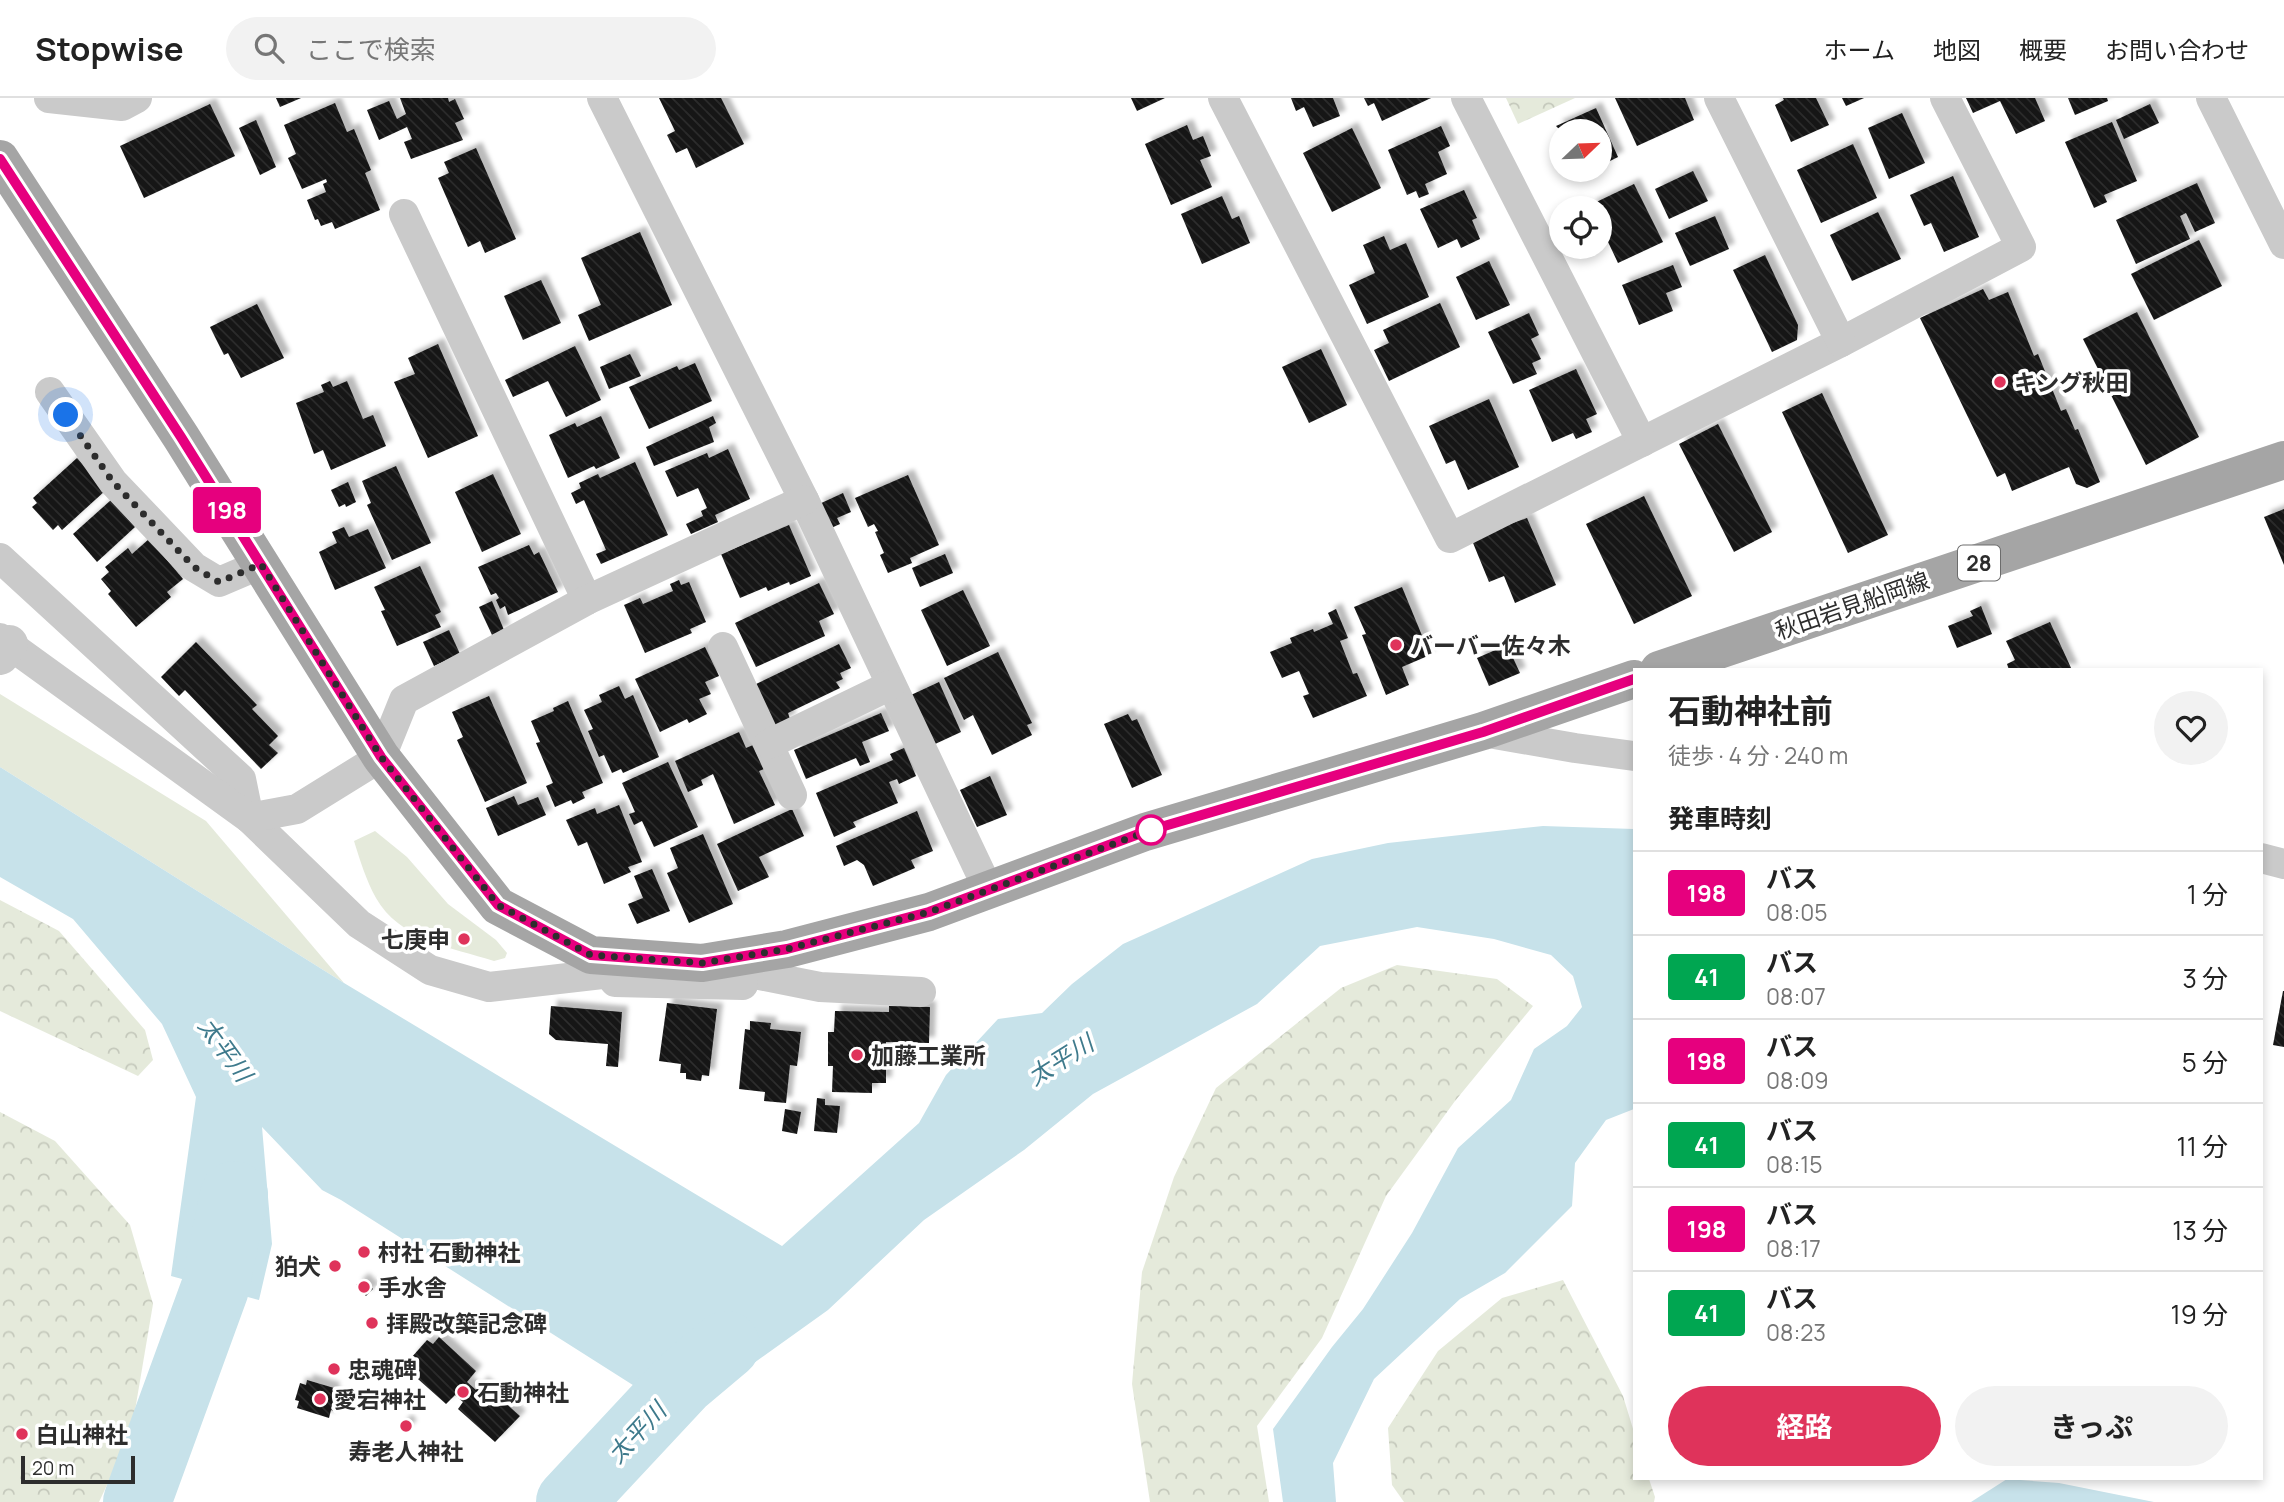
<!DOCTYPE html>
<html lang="ja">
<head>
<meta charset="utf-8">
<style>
  :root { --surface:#fff; --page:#f2f2f2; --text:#222; --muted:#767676; --line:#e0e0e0; --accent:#df335b }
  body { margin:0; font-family:Manrope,"Noto Sans JP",sans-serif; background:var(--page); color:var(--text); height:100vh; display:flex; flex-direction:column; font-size:26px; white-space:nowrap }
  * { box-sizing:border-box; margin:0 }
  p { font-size:23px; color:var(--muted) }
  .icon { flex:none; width:38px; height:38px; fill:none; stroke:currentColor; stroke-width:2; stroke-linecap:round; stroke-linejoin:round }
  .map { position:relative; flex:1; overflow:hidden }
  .drawer { position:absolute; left:1633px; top:570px; width:630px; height:812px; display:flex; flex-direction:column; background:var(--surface); border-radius:0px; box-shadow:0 4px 10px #0003 }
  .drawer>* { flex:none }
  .badge { padding:0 14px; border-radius:5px; font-size:24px; line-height:46px }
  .needle { width:46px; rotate:67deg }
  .controls { position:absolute; left:1549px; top:21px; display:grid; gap:14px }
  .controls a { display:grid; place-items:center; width:63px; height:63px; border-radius:50%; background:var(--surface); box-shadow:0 4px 10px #0003; font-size:35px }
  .scale { position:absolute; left:21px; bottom:18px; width:114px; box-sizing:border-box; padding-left:7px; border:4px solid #2d2d2d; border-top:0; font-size:19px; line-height:24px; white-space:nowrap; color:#2d2d2d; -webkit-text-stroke:5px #fff; paint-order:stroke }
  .you { position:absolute; width:35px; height:35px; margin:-18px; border:5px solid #fff; border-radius:50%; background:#1a73e8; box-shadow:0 0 0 10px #1a73e833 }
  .map>.badge { position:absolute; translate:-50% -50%; box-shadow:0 0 0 4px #fff }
  h2 { padding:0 35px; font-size:26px; line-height:63px }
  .round { display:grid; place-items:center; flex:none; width:74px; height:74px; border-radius:37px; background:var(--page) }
  .overview { display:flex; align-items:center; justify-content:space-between; height:119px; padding:0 35px }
  h1 { font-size:33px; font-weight:700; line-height:52px }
  .primary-button { display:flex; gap:14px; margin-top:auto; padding:14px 35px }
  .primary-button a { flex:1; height:80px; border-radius:42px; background:var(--accent); color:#fff; font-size:28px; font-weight:700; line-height:80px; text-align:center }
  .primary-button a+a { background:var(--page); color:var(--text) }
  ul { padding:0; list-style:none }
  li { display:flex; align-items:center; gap:21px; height:84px; padding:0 35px; border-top:2px solid var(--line) }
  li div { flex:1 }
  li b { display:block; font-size:26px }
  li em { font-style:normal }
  li .badge { min-width:77px; font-weight:700; text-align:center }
  header { display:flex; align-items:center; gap:42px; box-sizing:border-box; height:98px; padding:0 35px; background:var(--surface); border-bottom:2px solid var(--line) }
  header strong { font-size:33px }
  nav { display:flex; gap:38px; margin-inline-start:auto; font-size:24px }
  .search { width:490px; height:63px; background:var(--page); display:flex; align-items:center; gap:18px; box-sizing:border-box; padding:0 24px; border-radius:38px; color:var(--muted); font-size:26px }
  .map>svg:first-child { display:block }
</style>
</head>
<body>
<header>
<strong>Stopwise</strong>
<div class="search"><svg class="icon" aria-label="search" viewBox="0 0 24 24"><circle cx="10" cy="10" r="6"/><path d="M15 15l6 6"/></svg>ここで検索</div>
<nav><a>ホーム</a><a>地図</a><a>概要</a><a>お問い合わせ</a></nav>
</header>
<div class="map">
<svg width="2284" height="1404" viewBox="0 0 2284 1404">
  <defs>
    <pattern id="forest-crowns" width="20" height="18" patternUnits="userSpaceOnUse" patternTransform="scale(1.75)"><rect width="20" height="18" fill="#e5eadb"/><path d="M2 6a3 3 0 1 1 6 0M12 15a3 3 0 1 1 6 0" fill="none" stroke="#c5c9bc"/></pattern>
    <pattern id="building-back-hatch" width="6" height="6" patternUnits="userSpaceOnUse" patternTransform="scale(1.75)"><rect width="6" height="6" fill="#141414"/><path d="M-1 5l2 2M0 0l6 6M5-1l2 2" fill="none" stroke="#2e2e2e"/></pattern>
    <filter id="shadow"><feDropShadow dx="6" dy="-6" stdDeviation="2" flood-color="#0004"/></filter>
  </defs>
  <rect width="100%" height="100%" fill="#fff"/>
  <g fill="#e5eadb">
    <polygon points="0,596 206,723 344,885 0,669"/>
    <path d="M375,733L407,759L448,806L496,842L507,855L505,860L494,863C452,850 399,841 376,800C366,782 360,762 354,743Z"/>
  </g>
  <g fill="url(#forest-crowns)">
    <polygon points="1506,0 1575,0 1518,26"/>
    <polygon points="0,802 59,833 145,932 153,962 138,978 0,913"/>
    <polygon points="1397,867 1497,881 1533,908 1455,1003 1386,1098 1322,1240 1257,1328 1269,1404 1150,1404 1132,1286 1142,1174 1174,1079 1216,990 1341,890"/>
    <polygon points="0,1014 55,1043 130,1127 153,1206 131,1336 99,1404 0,1404"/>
    <polygon points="1563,1182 1623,1298 1634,1334 1634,1381 1649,1381 1655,1399 1654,1404 1404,1404 1392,1387 1388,1330 1438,1253 1502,1200"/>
  </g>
  <g fill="#c7e2ea">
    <polygon points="0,669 344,885 782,1148 919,1025 946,977 998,921 1042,915 1072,886 1123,846 1312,761 1388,745 1543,728 1634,731 1634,1011 1606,1022 1575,1065 1572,1108 1505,1175 1460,1201 1374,1281 1333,1365 1336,1404 1283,1404 1273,1331 1332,1249 1363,1211 1412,1135 1458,1050 1511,1002 1534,951 1567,928 1582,909 1573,878 1551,857 1494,841 1417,829 1320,848 1257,906 1093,996 1024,1052 924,1122 828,1212 673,1323 636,1289 341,1102 322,1092 262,1029 272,1146 259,1202 171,1178 196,999 162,926 73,821 0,779"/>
    <polygon points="2007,1381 2059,1385 2154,1404 1971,1404"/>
  </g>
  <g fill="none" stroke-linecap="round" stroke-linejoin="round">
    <g stroke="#c7e2ea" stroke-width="68">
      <polyline points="137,1404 215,1190 234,1097"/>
      <polyline points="570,1404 682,1284 726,1247"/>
    </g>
  </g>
  <g fill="url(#building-back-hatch)" filter="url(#shadow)">
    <polygon points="276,0 301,0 280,9"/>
    <polygon points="400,0 448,0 449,4 455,1 464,21 455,25 463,42 411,61 404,44 412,41 407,29 379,42 367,12 389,3 397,21 406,16"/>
    <polygon points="659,0 721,0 744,46 696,70 687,50 676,55 667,37 675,33"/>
    <polygon points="1131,0 1165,0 1137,13"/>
    <polygon points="1291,0 1333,0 1340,18 1313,29 1304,9 1296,13"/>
    <polygon points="1364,0 1431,0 1382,23 1374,5 1368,8"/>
    <polygon points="1615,0 1685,0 1694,22 1637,48"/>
    <polygon points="1783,0 1816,0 1829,27 1791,44 1775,7 1784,2"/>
    <polygon points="1842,0 1864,0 1846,8"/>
    <polygon points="1966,0 2035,0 2045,23 2016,36 2000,3 1973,15"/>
    <polygon points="2068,0 2107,0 2108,3 2075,17"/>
    <polygon points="335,5 347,34 354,31 371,72 365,75 380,112 335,131 332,124 321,128 318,121 315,122 307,102 326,94 323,86 327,84 326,81 302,91 288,60 296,56 284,27"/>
    <polygon points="210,6 235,58 144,100 120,48"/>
    <polygon points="2150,6 2159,25 2124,41 2116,22"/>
    <polygon points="1596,10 1618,59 1600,68 1600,33 1561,33 1556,28"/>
    <polygon points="1902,15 1925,65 1889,81 1868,30"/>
    <polygon points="256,22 276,69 260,77 239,30"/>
    <polygon points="2112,24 2137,83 2104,97 2107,104 2094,110 2065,44"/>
    <polygon points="1187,27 1193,42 1203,38 1211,58 1200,62 1212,89 1171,107 1145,46"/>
    <polygon points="1441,28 1450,48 1438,54 1447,76 1425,86 1429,96 1419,100 1416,93 1407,97 1388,52"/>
    <polygon points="1352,30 1381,90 1332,114 1303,55"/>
    <polygon points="1853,46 1877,100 1821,125 1797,72"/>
    <polygon points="476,50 516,141 485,155 480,143 468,149 438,80 449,75 444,64"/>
    <polygon points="1693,73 1708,103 1669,121 1655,91"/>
    <polygon points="1953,78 1979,139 1944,154 1931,125 1924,128 1910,97"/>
    <polygon points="2197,85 2215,125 2195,134 2186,115 2180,118 2190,141 2136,166 2116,122"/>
    <polygon points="1634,86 1663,144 1618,165 1600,127 1600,110 1591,110 1590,107"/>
    <polygon points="1464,92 1477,120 1472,122 1480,141 1461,150 1457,141 1438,150 1420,111"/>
    <polygon points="1222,98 1232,121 1239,118 1250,145 1202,166 1181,116"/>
    <polygon points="1878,114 1901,161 1852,183 1830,137"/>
    <polygon points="1715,118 1729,151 1690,168 1675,135"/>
    <polygon points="640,134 672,207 589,243 578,217 601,207 581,160"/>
    <polygon points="1384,138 1390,152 1406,145 1429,199 1367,226 1349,187 1375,175 1363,147"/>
    <polygon points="2199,142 2222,188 2154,222 2131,176"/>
    <polygon points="1765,157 1798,227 1797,242 1772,254 1733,172"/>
    <polygon points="1489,163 1510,207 1476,222 1456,179"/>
    <polygon points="1673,167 1682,189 1666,195 1673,213 1639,227 1622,187"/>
    <polygon points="541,182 561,225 523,242 504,198"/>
    <polygon points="1983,191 1989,202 2008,194 2034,258 2038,256 2061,313 2066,311 2075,332 2078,331 2100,384 2087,390 2076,386 2069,369 2012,393 2005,375 1997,379 1920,220"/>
    <polygon points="1440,205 1460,249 1389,283 1374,252 1389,245 1383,232"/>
    <polygon points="257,206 284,260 241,280 228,255 224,257 210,229"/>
    <polygon points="2137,214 2199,339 2146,367 2083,241"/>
    <polygon points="1529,215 1539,237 1531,241 1541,261 1532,265 1537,276 1513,286 1488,234"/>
    <polygon points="438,246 478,338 428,360 394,284 415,276 408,260"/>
    <polygon points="575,248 601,302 566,319 548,283 513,299 505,282"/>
    <polygon points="1321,251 1347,307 1309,325 1282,269"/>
    <polygon points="630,256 641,278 609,291 600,269"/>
    <polygon points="695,265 712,303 649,331 629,289 677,268 679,272"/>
    <polygon points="1576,271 1597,316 1586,321 1592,334 1576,341 1573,335 1552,344 1529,292"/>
    <polygon points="330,283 333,289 347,283 363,321 373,317 386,348 331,372 323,352 314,356 296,305 324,294 321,287"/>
    <polygon points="1822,295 1888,437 1848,455 1782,314"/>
    <polygon points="1489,301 1519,369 1468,392 1455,362 1446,366 1429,328"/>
    <polygon points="601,318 620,360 596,371 594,368 568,380 549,337 575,325 577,329"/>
    <polygon points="713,318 716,325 709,329 714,344 654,368 646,349"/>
    <polygon points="1718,326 1772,434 1734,454 1679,346"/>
    <polygon points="728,351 750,401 715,417 718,424 691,436 686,426 703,418 701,413 707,410 698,390 677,399 665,373 707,355 709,360"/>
    <polygon points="77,360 106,392 62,432 58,427 53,432 32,409 37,405 33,400"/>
    <polygon points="635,364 668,437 601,466 596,456 606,452 584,402 576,406 571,395 581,390 579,385 598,376 600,380"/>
    <polygon points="396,368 431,445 392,462 367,407 371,405 362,383"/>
    <polygon points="493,376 521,436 482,454 455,394"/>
    <polygon points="908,377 939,447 910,460 912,465 888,475 880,457 884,455 875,434 878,433 874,426 868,429 855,400"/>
    <polygon points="348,384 356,404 346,409 345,406 339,409 331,392"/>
    <polygon points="843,395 851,414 837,420 840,426 829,431 817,407"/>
    <polygon points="1644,398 1692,498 1634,526 1586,426"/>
    <polygon points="111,402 135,429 97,464 73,436"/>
    <polygon points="2284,411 2284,467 2264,419"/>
    <polygon points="1527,420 1556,487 1515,505 1504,478 1489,484 1471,440"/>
    <polygon points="789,427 811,478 790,487 789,484 768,493 766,489 740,500 721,456"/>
    <polygon points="344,429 349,439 368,431 386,470 335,492 319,454 337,445 332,434"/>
    <polygon points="149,441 183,481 167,494 171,499 136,529 108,496 111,493 101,481 109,474 105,469 128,450 132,456"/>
    <polygon points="529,447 534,457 539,454 558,494 508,517 505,508 500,511 496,502 499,500 496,495 491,497 478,469"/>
    <polygon points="945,456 953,475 920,489 912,470"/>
    <polygon points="420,468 441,514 435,517 441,529 397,548 381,513 385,512 374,489"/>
    <polygon points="679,482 681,487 689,484 706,524 690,531 692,535 645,555 624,507 640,500 643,506 673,493 670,486"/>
    <polygon points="819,485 834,516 819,523 825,538 756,569 735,525"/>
    <polygon points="1402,489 1430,557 1402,569 1409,587 1386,597 1362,537 1366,536 1354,509"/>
    <polygon points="963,492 990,548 947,568 921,512"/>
    <polygon points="492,503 504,532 492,537 479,509"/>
    <polygon points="1981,508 1992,536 1957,550 1948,528 1973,518 1970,513"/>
    <polygon points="1336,511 1348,540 1340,543 1353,576 1357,575 1367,598 1313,620 1303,598 1309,596 1299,573 1282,580 1270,554 1292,545 1290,540 1313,531 1314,534 1333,526 1328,515"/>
    <polygon points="2050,524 2072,572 2009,572 2007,566 2015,562 2006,543"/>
    <polygon points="449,532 460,556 434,568 423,544"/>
    <polygon points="196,544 257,607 252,611 278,638 269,647 278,655 261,671 185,592 179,598 161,579"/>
    <polygon points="839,546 851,570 840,575 843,581 836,584 840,590 788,615 790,621 774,629 754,587"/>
    <polygon points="1507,547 1520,575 1489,588 1477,560"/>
    <polygon points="705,549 719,578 705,584 711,596 699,601 707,616 689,625 687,621 660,634 635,581"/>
    <polygon points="998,554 1032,625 1027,627 1032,637 992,657 973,617 964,622 944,580"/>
    <polygon points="939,584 961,634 933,647 911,597"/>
    <polygon points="619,588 625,601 633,597 659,659 623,675 621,671 612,675 604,657 599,659 588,633 593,631 584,612 602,604 599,597"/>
    <polygon points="489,598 527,685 485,704 457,642 463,639 452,614"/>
    <polygon points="568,603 603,685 582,694 585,700 573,706 571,702 555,709 546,688 553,685 536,645 540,644 531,623 554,613 553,610"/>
    <polygon points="881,615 889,633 862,644 870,664 860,668 856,660 806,681 794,652"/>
    <polygon points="1128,616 1132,623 1137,621 1162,677 1132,690 1104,626"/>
    <polygon points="739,634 746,650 753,647 764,671 759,673 775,707 734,726 713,676 701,682 703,687 688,694 675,663"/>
    <polygon points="904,650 916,678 899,686 897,681 889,684 898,705 853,724 856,729 834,739 816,695 893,662 890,656"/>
    <polygon points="668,664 698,729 654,749 642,723 634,727 629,716 635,714 622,685"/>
    <polygon points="990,678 1007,717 977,729 960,692"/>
    <polygon points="514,698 518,707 538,699 546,717 498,738 486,710"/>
    <polygon points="619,707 642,764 628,769 631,774 604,786 587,744 578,748 566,722 595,710 597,716"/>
    <polygon points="792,711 804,738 759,759 769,779 738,793 717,746"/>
    <polygon points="917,713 933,753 911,762 915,770 873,788 864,767 857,762 844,768 836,748"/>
    <polygon points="703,736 733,806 689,825 667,775 678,770 670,750"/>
    <polygon points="652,771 670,813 637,826 628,806 643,800 634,778"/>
    <polygon points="2283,893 2284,893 2284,949 2273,947"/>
    <polygon points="667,905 717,911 709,978 702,977 701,983 686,981 686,975 680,975 681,966 659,963"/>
    <polygon points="551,908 622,914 618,969 606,968 608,946 556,942 549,936"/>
    <polygon points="889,908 930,909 929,945 886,944 886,985 872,985 872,995 832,994 833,968 828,968 828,934 834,934 835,913 889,914"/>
    <polygon points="750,923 771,925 770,931 801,934 797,968 790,967 786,1005 764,1003 765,994 739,991 745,931 750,932"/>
    <polygon points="817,1000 825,1001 825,1007 840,1008 837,1035 814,1033"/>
    <polygon points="785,1011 801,1014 797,1036 782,1033"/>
    <polygon points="363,1181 373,1191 366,1198 356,1187"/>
    <polygon points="439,1239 476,1273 467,1284 476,1292 482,1284 520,1318 495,1344 458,1311 463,1304 455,1297 446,1306 409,1273 416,1264 411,1260 427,1242 433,1246"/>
    <polygon points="307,1282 334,1290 333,1296 345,1300 340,1315 331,1312 329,1320 297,1310 299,1303 295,1302 300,1285 306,1287"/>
    <polygon points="406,1322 411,1328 405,1333 401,1327"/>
  </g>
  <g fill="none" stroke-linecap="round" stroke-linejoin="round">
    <g stroke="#cacaca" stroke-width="30">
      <polyline points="49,0 122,8 137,0"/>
      <polyline points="602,0 804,402 989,793"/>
      <polyline points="1223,0 1450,440 1841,244 2021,149 1945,0"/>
      <polyline points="1466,0 1642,344"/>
      <polyline points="1719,0 1841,244"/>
      <polyline points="2211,0 2284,146"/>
      <polyline points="404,116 587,502"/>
      <polyline points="50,294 113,384 194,469 219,484 261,466"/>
      <polyline points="0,460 241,681 249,720 359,826 430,872 489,889 637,872"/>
      <polyline points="0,540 249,720 297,711 381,659 404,602 587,502 804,402"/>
      <polyline points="723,549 792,697"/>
      <polyline points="1483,634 1575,650 1634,658"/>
      <polyline points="769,646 891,587"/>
      <polyline points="2261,760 2284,766"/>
      <polyline points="714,868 820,889 921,894"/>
      <polyline points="615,884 743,887"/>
    </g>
    <polyline stroke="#cacaca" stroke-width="38" points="0,558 9,546"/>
    <g stroke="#a5a5a5" stroke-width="38">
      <polyline points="0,61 181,339 381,659 498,808 591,857 702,865 787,851 929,814 1145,734 1483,633 1634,581"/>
      <polyline points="1659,572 2284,362"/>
    </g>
  </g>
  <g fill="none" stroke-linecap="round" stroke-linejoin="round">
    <defs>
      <polyline id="line" points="0,61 181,339 381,659 498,807 591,857 702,865 787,851 929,814 1144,734 1483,634 1634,581"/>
    </defs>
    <use href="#line" stroke="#fff" stroke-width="16"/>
    <use href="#line" stroke="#e6007e" stroke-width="10"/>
    <polyline stroke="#2d2d2d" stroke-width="7" stroke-dasharray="0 12.6" points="66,317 113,384 194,469 219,484 261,466 381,659 498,807 591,857 702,865 787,851 929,814 1151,732"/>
  </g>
  <g fill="#df335b" stroke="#fff" stroke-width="2.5">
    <circle cx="2000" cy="284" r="7"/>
    <circle cx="1396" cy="547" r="7"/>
    <circle cx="464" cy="841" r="7"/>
    <circle cx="857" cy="957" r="7"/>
    <circle cx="364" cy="1154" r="7"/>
    <circle cx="335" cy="1168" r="7"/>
    <circle cx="364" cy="1189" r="7"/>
    <circle cx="372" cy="1225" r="7"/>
    <circle cx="334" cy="1271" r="7"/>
    <circle cx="463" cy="1294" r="7"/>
    <circle cx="320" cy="1301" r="7"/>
    <circle cx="406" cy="1328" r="7"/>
    <circle cx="22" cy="1336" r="7"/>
  </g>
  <circle fill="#fff" stroke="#e6007e" stroke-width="3.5" cx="1151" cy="732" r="14"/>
  <g text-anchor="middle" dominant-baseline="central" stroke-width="7" stroke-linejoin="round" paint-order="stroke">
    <rect fill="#fff" stroke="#6c6c6c" stroke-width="2" x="1958" y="447.5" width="42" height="35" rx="5"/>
    <g font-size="21" font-weight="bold" fill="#2d2d2d">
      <text x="1979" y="465">28</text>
    </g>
    <g font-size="23" font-weight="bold" fill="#2d2d2d" stroke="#fff" text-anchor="start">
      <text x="2014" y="284">キング秋田</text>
      <text x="1410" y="547">バーバー佐々木</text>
      <text x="450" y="841" text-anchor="end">七庚申</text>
      <text x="871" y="957">加藤工業所</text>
      <text x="378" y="1154">村社 石動神社</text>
      <text x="321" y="1168" text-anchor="end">狛犬</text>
      <text x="378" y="1189">手水舎</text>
      <text x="386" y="1225">拝殿改築記念碑</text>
      <text x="348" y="1271">忠魂碑</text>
      <text x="477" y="1294">石動神社</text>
      <text x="334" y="1301">愛宕神社</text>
      <text x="36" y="1336">白山神社</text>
      <text x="406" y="1353" text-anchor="middle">寿老人神社</text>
    </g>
    <g font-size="23" fill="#2d2d2d" stroke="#fff">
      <text transform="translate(1852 507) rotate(-19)">秋田岩見船岡線</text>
    </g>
    <g font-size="24" font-style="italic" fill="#3e7a8c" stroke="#fff">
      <text transform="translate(226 951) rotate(54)">太平川</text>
      <text transform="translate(1060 961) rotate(-32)">太平川</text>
      <text transform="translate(636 1334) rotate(-47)">太平川</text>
    </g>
  </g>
</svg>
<div class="controls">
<a><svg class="needle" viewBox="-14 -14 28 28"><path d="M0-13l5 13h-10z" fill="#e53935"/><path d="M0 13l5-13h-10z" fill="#767676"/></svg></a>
<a><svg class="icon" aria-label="locate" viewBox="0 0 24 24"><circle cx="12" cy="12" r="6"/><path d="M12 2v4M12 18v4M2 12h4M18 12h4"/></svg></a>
</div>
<div class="scale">20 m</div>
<div class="you" style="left:66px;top:317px"></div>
<b class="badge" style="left:227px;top:412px;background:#e6007e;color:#fff">198</b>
<section class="drawer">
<div class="overview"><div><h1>石動神社前</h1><p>徒歩 · 4 分 · 240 m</p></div><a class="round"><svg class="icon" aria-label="heart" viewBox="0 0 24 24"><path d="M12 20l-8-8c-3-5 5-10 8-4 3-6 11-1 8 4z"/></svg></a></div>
<h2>発車時刻</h2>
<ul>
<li><span class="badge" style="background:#e6007e;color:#fff">198</span><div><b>バス</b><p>08:05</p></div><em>1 分</em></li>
<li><span class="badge" style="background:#00a651;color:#fff">41</span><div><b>バス</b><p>08:07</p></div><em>3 分</em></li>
<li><span class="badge" style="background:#e6007e;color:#fff">198</span><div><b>バス</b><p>08:09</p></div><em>5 分</em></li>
<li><span class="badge" style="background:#00a651;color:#fff">41</span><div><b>バス</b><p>08:15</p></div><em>11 分</em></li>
<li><span class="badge" style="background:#e6007e;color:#fff">198</span><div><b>バス</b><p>08:17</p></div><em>13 分</em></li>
<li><span class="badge" style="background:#00a651;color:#fff">41</span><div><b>バス</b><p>08:23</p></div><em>19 分</em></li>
</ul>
<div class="primary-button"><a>経路</a><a>きっぷ</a></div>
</section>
</div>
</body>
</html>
